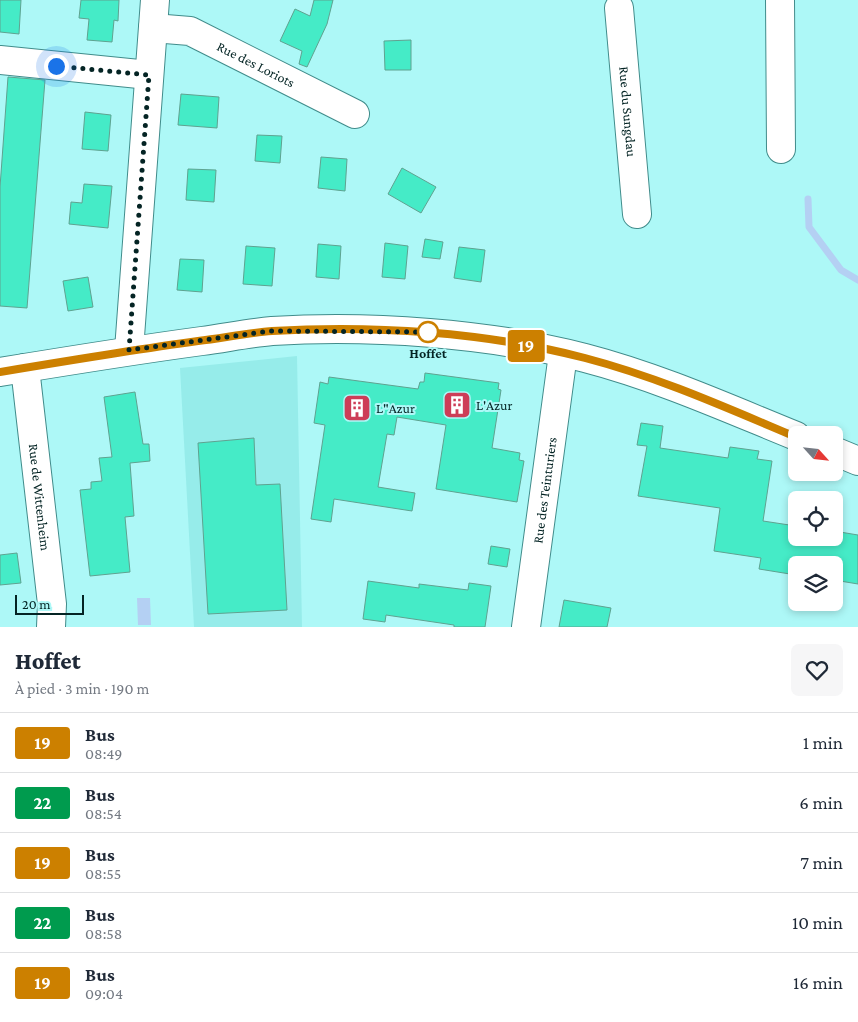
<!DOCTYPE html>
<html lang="fr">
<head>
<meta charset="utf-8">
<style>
  :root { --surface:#fff; --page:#f6f6f7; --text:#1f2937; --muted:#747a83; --line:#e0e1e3 }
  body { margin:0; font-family:"Crimson Pro",serif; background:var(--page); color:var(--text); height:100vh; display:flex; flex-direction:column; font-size:19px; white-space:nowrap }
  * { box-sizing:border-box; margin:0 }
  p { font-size:16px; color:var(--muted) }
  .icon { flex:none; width:28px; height:28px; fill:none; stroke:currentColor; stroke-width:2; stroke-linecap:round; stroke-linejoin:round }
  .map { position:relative; height:627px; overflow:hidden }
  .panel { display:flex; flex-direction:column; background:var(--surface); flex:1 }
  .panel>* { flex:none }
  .badge { padding:0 10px; border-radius:4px; font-size:18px; line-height:32px }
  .needle { width:32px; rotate:117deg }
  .controls { position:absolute; left:788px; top:426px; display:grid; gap:10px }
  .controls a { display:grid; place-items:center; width:55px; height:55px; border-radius:8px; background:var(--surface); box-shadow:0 2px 8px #0003; font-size:25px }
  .scale { position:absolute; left:15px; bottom:12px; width:69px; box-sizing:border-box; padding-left:5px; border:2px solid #042424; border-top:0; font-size:14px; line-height:18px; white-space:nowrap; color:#042424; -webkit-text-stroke:4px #adf8f7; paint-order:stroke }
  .you { position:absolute; width:25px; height:25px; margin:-12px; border:4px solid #fff; border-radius:50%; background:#1a73e8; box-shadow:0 0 0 8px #1a73e833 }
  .map>.badge { position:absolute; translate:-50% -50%; box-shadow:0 0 0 2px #fff }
  .round { display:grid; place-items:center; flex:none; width:52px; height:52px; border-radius:8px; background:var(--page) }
  .head { display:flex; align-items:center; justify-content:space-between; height:85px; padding:0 15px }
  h1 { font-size:24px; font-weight:800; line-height:38px }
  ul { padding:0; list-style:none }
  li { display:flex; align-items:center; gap:15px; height:60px; padding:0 15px; border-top:1px solid var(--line) }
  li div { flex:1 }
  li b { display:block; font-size:19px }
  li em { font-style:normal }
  li .badge { min-width:55px; font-weight:700; text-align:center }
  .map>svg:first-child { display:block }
</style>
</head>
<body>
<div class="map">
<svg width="858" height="627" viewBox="0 0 858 627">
  <rect width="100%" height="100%" fill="#adf8f7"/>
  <polygon fill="#96ecea" points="297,356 302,627 194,627 180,368"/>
  <polygon fill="#b4d0f3" points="137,598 150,598 151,625 138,625"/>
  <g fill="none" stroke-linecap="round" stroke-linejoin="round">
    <polyline stroke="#b4d0f3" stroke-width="7" points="808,199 809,227 841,270 858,280"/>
  </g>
  <g fill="#45ebc7" stroke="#5fa290">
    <polygon points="0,0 21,0 19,34 0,32"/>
    <polygon points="81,0 119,0 118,21 114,20 112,42 87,40 89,19 79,18"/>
    <polygon points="314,0 333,0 327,24 307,67 299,64 302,51 280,41 295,9 310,16"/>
    <polygon points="411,40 411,70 385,70 384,41"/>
    <polygon points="8,77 45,80 27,308 0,306 0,187"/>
    <polygon points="181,94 219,97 217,128 178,125"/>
    <polygon points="85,112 111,115 108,151 82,149"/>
    <polygon points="257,135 282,136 280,163 255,161"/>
    <polygon points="321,157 347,159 345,191 318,188"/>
    <polygon points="402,168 436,187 421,213 388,194"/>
    <polygon points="188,169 216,170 214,202 186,200"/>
    <polygon points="84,184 112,186 108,228 69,224 71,202 82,203"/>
    <polygon points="425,239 443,242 440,259 422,257"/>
    <polygon points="385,243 408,246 405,279 382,277"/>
    <polygon points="318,244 341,246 339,279 316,277"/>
    <polygon points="246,246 275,248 272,286 243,284"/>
    <polygon points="459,247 485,250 481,282 454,278"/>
    <polygon points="180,259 204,260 202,292 177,290"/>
    <polygon points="88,277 93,307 68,311 63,281"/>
    <polygon points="425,373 499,383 498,389 501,390 492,448 520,453 519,460 524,461 517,502 436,489 446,425 397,417 394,435 387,434 378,487 415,493 412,511 334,499 331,522 311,519 325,425 314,423 320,382 328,384 329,377 418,389 420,382 424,382"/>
    <polygon points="135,392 143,444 149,444 150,461 130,463 134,516 125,517 130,572 90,576 80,490 91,489 91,482 102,481 99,458 112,457 104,397"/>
    <polygon points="641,423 663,426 660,448 728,458 730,447 759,451 757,459 772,461 763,521 796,526 796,538 834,538 834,531 858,535 858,584 834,580 834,565 796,565 796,575 759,569 761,558 714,551 720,508 638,496 647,446 637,445"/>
    <polygon points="254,438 256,485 280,484 287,610 208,614 198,443"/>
    <polygon points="491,546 510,549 507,567 488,564"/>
    <polygon points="17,553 21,583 0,585 0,555"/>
    <polygon points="368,581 419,588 419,584 468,590 469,583 491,586 485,627 454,627 454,625 386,615 385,622 363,619"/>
    <polygon points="564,600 611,608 607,627 559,627"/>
  </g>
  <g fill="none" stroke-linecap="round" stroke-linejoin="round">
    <defs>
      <g id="minor">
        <polyline points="780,0 781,149"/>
        <path id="s1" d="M619,8L637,214"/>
        <path id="s2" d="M153,28L190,31L355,114"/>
        <polyline points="0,60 149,75"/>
        <polyline points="129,350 155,0"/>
        <path id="s3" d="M25,368L52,604L51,627"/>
        <path id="s4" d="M526,627L563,354"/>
      </g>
      <g id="major">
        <path d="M0,372C67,361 135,350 202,341C225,338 249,333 272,331C371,325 488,333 585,358C658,377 727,408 796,436"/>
        <polyline points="834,451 858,461"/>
      </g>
    </defs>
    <use href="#minor" stroke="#418c8b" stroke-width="30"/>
    <use href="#major" stroke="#418c8b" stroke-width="30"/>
    <use href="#minor" stroke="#fff" stroke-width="28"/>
    <use href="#major" stroke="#fff" stroke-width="28"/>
  </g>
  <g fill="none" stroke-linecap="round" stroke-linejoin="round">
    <defs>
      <path id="line" d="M0,372C66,361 132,350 198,341C223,338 247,333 272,331C374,325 486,332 585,358C658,377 727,408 796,437"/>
    </defs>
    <use href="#line" stroke="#fff" stroke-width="11"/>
    <use href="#line" stroke="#cc8000" stroke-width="8"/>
    <polyline stroke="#042424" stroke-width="5" stroke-dasharray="0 9" points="56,66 149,75 129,350 271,331 428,332"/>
  </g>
  <defs>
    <symbol id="building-square" viewBox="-11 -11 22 22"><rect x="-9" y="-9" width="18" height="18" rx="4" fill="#cd3d57" stroke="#adf8f7"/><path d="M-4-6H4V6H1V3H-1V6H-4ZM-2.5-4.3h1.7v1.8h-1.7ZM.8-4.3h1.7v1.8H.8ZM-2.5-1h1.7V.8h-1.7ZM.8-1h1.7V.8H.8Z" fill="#fff"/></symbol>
  </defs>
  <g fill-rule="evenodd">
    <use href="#building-square" x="441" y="389" width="32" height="32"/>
    <use href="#building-square" x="341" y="392" width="32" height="32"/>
  </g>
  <circle fill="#fff" stroke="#cc8000" stroke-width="2.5" cx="428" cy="332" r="10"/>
  <g text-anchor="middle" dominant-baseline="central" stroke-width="4" stroke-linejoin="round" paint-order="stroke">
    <g font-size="14" fill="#042424" stroke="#adf8f7">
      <text stroke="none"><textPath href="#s2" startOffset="111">Rue des Loriots</textPath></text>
      <text stroke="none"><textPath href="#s1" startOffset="104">Rue du Sungdau</textPath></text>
      <text stroke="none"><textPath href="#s4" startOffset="138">Rue des Teinturiers</textPath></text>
      <text stroke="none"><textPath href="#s3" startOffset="130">Rue de Wittenheim</textPath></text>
    </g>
    <g font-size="14" font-weight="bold" fill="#042424" stroke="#adf8f7">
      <text x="428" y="353">Hoffet</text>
    </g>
    <g font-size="14" fill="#042424" stroke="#adf8f7" text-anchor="start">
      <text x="476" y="405">L'Azur</text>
      <text x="376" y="408">L"Azur</text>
    </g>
  </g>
</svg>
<div class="controls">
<a><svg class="needle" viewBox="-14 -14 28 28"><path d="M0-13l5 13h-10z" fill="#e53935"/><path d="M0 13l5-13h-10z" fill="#747a83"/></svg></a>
<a><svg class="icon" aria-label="locate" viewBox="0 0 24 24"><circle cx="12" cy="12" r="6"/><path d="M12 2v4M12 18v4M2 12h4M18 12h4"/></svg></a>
<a><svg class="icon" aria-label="layers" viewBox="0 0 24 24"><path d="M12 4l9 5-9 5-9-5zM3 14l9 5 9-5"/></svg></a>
</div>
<div class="scale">20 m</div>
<div class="you" style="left:56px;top:66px"></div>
<b class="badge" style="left:526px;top:346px;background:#cc8000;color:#fff">19</b>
</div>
<section class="panel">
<div class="head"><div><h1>Hoffet</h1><p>À pied · 3 min · 190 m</p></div><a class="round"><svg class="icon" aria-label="heart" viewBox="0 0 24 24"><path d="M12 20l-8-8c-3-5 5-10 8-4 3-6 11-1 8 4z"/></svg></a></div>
<ul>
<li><span class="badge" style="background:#cc8000;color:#fff">19</span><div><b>Bus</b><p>08:49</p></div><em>1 min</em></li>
<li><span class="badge" style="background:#009b4e;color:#fff">22</span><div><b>Bus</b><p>08:54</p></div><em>6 min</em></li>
<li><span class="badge" style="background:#cc8000;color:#fff">19</span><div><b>Bus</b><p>08:55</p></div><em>7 min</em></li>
<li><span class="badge" style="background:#009b4e;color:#fff">22</span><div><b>Bus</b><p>08:58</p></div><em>10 min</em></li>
<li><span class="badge" style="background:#cc8000;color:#fff">19</span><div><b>Bus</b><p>09:04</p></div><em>16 min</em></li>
</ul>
</section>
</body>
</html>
